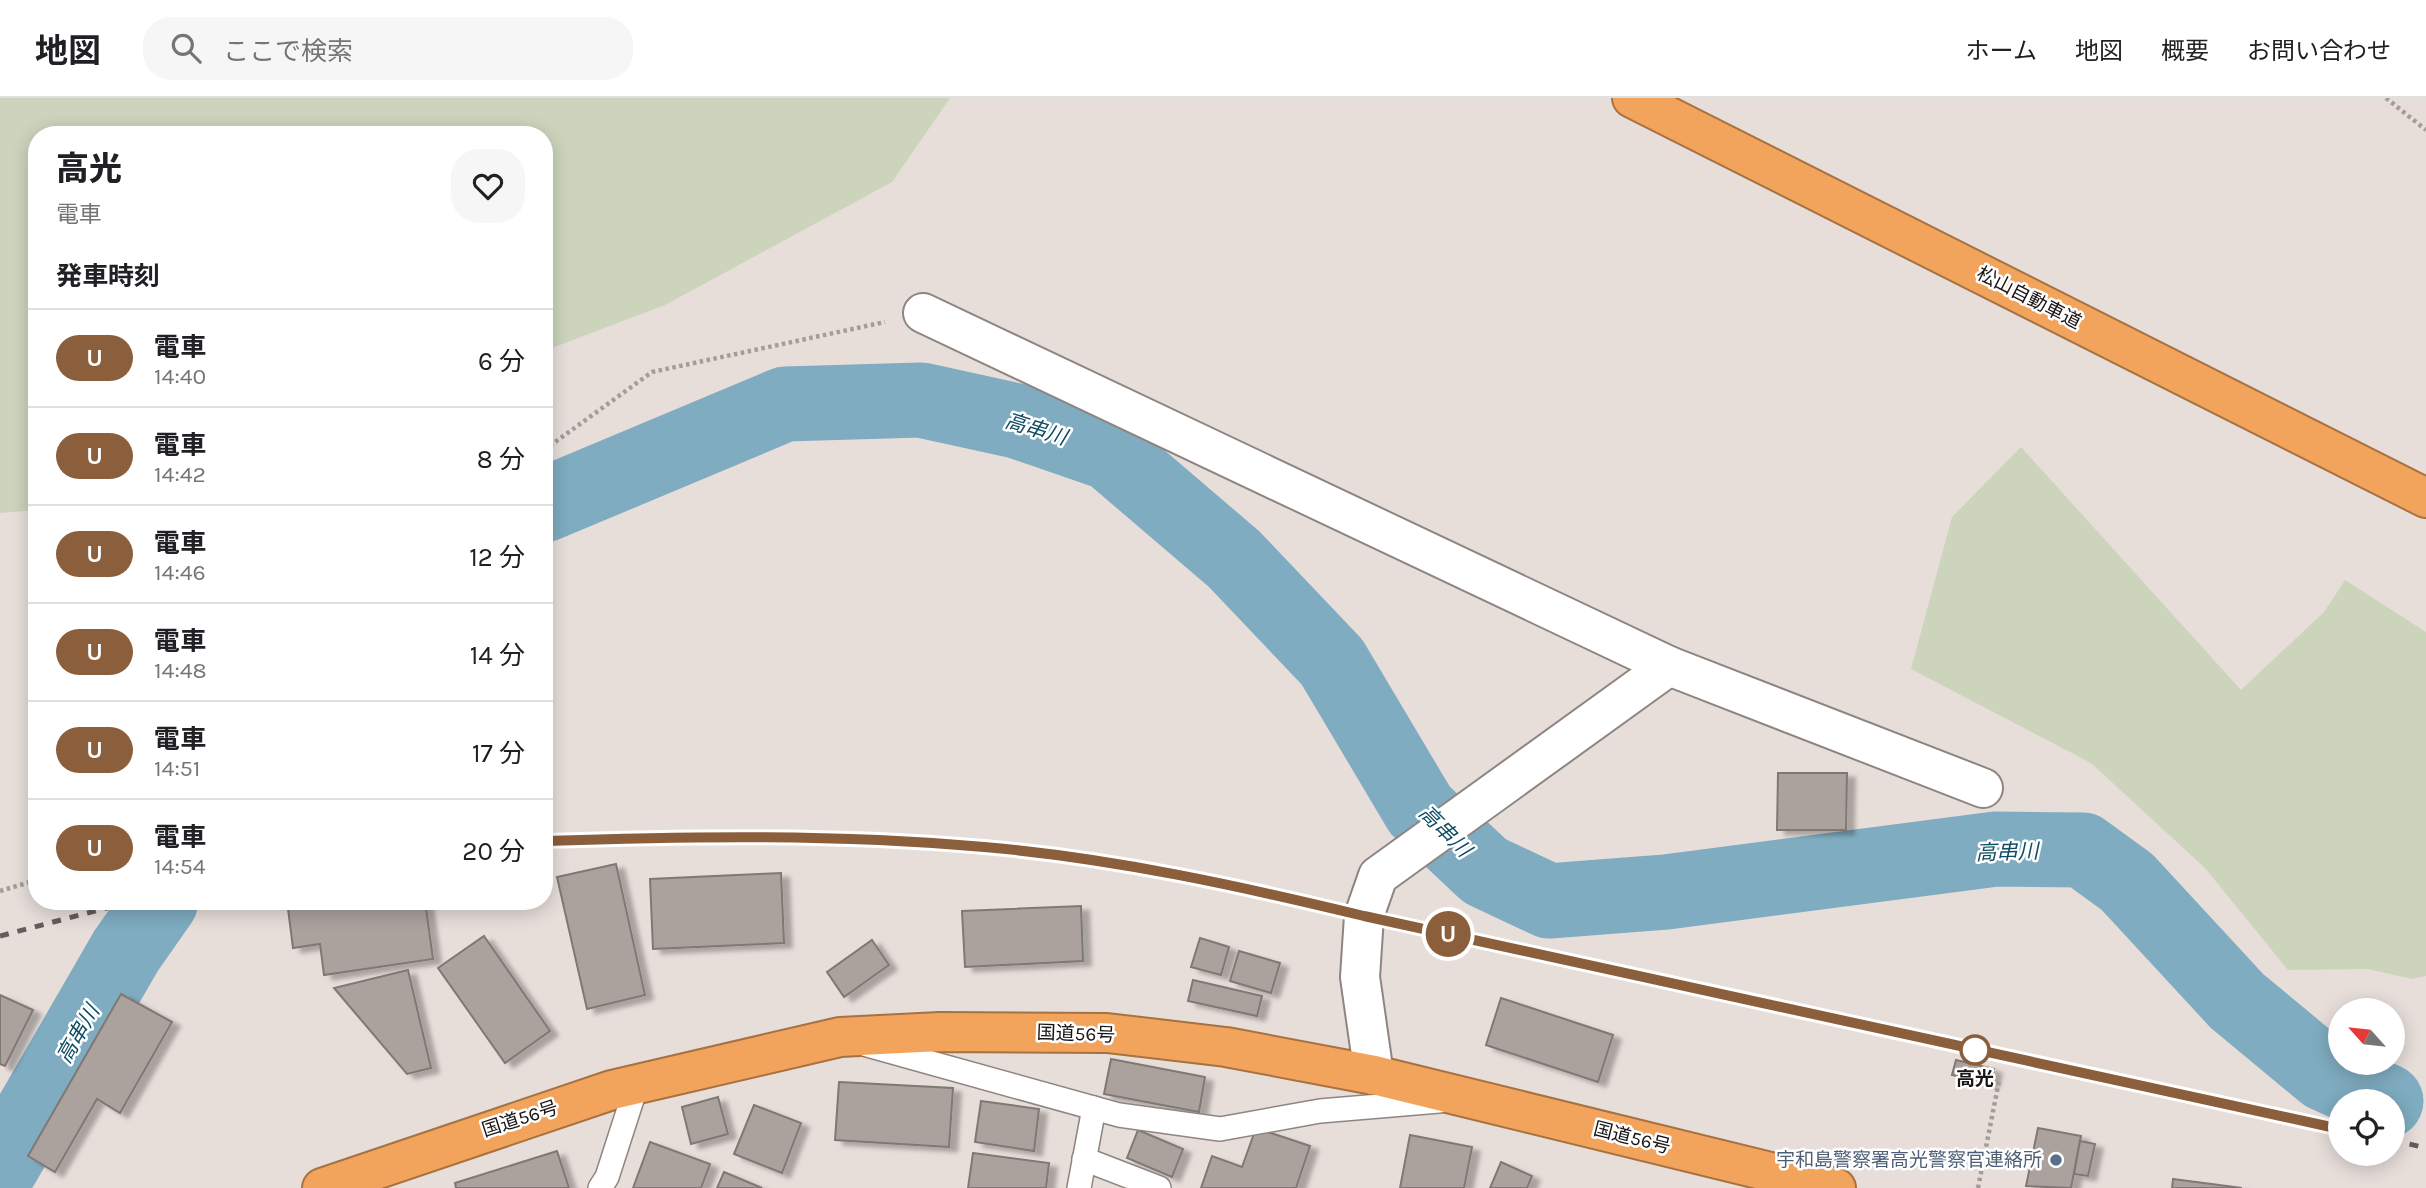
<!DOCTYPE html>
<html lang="ja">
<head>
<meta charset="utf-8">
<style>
  :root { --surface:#fff; --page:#f6f6f6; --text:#202124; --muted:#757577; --line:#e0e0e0 }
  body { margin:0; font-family:Karla,"Noto Sans JP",sans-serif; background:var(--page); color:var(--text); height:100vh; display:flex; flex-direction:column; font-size:26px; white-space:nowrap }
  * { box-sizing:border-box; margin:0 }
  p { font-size:23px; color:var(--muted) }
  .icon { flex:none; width:38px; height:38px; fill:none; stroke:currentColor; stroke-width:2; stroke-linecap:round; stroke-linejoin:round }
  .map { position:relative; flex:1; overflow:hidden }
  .drawer { position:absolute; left:28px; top:28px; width:525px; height:784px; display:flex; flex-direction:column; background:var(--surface); border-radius:28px; box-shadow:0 4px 18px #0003 }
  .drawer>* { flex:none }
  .badge { padding:0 14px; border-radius:23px; font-size:24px; line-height:46px }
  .needle { width:46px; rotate:297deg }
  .tools { position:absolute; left:2328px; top:900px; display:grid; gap:14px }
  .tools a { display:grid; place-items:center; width:77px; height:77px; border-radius:50%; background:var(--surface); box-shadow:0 4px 18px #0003; font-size:35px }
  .map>.badge { position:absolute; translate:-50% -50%; box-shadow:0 0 0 4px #fff }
  h2 { padding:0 28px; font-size:26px; line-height:63px }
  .round { display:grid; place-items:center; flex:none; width:74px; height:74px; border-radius:28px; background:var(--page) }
  .summary { display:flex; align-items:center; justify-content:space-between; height:119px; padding:0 28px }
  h1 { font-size:33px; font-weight:800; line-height:52px }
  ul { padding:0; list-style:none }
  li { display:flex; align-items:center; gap:21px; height:98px; padding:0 28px; border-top:2px solid var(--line) }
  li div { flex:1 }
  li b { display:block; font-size:26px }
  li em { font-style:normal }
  li .badge { min-width:77px; font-weight:700; text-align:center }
  header { display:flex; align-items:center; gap:42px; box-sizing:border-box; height:98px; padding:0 35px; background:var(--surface); border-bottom:2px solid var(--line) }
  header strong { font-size:33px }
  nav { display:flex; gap:38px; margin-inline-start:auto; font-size:24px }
  .search { width:490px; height:63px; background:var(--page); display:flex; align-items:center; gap:18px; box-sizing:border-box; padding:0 24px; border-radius:28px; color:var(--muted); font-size:26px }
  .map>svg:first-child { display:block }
</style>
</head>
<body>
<header>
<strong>地図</strong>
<div class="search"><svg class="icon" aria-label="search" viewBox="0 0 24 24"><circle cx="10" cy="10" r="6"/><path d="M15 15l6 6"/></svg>ここで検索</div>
<nav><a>ホーム</a><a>地図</a><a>概要</a><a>お問い合わせ</a></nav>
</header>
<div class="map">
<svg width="2426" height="1090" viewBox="0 0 2426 1090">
  <defs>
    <filter id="shadow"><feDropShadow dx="8" dy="4.5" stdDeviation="2" flood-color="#0004"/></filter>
  </defs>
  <rect width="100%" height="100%" fill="#e7deda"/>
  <g fill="#ccd4bc">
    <polygon points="0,0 950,0 892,84 665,207 544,253 544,37 37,37 37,412 0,415"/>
    <polygon points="2021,349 2241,592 2324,514 2345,482 2426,534 2426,878 2412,881 2368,871 2288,872 2205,770 2091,665 1911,571 1952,419"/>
  </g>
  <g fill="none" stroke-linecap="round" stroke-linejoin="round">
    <g stroke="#7facc0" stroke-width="75">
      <polyline points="544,407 785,306 921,302 1017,323 1110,355 1234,461 1332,564 1420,712 1485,773 1549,803 1666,794 1996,751 2083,752 2127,784 2237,903 2325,976 2386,1003"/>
      <polyline points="0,1071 126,853 161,803"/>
    </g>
  </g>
  <g fill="#aba29e" stroke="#807874" stroke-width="2" filter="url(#shadow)">
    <polygon points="1778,675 1847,675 1846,732 1777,732"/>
    <polygon points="616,766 645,897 587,911 557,779"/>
    <polygon points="781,775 784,845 653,851 650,781"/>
    <polygon points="287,803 425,803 433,861 324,877 320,846 293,850"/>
    <polygon points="1081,808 1083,863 965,869 962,813"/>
    <polygon points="484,838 550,933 505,965 438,870"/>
    <polygon points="1200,840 1229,849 1221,877 1191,869"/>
    <polygon points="872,842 889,867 844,899 827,874"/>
    <polygon points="1239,853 1280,865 1271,895 1230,883"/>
    <polygon points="408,872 431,970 407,976 334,890"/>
    <polygon points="1193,882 1262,898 1257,918 1188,903"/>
    <polygon points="121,896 172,924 120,1015 97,1001 55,1074 28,1058"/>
    <polygon points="0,897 33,912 5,968 0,966"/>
    <polygon points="1501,900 1613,937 1598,984 1486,947"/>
    <polygon points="1111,961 1205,979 1199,1014 1104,996"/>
    <polygon points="1956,962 1994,971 1991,985 1952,977"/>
    <polygon points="839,984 953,990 949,1049 835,1042"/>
    <polygon points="718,999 728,1036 691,1046 682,1009"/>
    <polygon points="981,1003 1039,1011 1034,1053 975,1044"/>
    <polygon points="754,1007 801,1025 782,1075 734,1056"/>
    <polygon points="1256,1030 1310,1048 1296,1090 1201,1090 1212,1058 1242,1069"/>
    <polygon points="2038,1030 2081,1038 2071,1090 2026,1088"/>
    <polygon points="1138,1032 1183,1051 1172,1079 1127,1060"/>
    <polygon points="1410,1037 1472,1049 1464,1090 1400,1090"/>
    <polygon points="2080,1043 2095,1046 2088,1078 2074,1076"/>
    <polygon points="650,1044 710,1066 701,1090 633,1090"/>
    <polygon points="557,1053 569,1090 456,1090 455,1085"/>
    <polygon points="973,1055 1049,1065 1046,1090 968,1090"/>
    <polygon points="1501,1064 1532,1078 1527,1090 1490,1090"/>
    <polygon points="724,1074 762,1090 717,1090"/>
    <polygon points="2173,1081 2242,1090 2172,1090"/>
  </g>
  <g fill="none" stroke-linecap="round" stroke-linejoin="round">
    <defs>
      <g id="lane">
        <polyline points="867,947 1119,1017 1220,1031 1320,1013 1439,1003"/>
        <polyline points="1084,1061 1159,1090"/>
        <polyline points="600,1090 607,1079 637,986"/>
        <polyline points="1079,1090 1094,1010"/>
      </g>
      <g id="street">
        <polyline points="923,215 1669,568"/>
        <polyline points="1374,977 1360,879 1364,818 1378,778 1669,568 1983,690"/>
      </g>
      <g id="highway">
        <polyline points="1632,0 2426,400"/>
        <polyline points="322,1090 612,992 840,939 940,934 1107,935 1226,949 1374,977 1836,1090"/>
      </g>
    </defs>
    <use href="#lane" stroke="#8e8582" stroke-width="26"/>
    <use href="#street" stroke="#8e8582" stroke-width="42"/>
    <use href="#highway" stroke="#a67242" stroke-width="42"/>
    <g stroke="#a39c99" stroke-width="4.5" stroke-dasharray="3.5 3.5" stroke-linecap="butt">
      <polyline points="2386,0 2426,32"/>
      <polyline points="544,352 652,274 885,224"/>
      <polyline points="0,793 37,782"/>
      <polyline points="1978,1090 1999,983"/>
    </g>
    <use href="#lane" stroke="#fff" stroke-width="23"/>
    <use href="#street" stroke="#fff" stroke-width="38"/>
    <use href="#highway" stroke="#f3a45c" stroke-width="38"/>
    <g stroke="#635e5c" stroke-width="5" stroke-dasharray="9 9" stroke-linecap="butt">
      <path d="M544,743C691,738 838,736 984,749C1112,760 1240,788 1364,818L2340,1031"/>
      <polyline points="0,838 133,803"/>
      <polyline points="2392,1042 2426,1050"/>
    </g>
  </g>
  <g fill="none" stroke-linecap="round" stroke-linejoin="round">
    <defs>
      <path id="line" d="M544,743C691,738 838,736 984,749C1112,760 1240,788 1364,818L2340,1031"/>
    </defs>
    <use href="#line" stroke="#fff" stroke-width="16"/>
    <use href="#line" stroke="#8b5e3c" stroke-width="10"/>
  </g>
  <circle fill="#fff" stroke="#8b5e3c" stroke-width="3.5" cx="1975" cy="952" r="14"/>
  <circle fill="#5c6f8a" stroke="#fff" stroke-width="2.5" cx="2056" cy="1062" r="7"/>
  <g text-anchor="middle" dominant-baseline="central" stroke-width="5" stroke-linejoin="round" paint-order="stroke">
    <g font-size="19" fill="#171413" stroke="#fff">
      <text transform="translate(2029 200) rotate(27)">松山自動車道</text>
      <text transform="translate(1076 936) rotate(2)">国道56号</text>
      <text transform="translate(520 1021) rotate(-18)">国道56号</text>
      <text transform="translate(1632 1040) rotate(14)">国道56号</text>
    </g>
    <g font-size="19" font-weight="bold" fill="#171413" stroke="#fff">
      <text x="1975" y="981">高光</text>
    </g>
    <g font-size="19" fill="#4e5e75" stroke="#fff" text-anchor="end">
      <text x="2042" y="1062">宇和島警察署高光警察官連絡所</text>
    </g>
    <g font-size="21" font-style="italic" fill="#104d62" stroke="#fff">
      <text transform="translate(1036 331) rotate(17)">高串川</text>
      <text transform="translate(1445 733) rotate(45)">高串川</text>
      <text transform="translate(2007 754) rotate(-2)">高串川</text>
      <text transform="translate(78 936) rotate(-60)">高串川</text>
    </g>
  </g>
</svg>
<div class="tools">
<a><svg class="needle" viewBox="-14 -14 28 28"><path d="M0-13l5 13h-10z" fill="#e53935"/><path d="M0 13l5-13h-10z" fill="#757577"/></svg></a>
<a><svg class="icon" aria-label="locate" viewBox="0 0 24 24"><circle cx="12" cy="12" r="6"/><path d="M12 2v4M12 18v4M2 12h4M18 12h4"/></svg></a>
</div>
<b class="badge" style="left:1448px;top:836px;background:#8b5e3c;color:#fff">U</b>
<section class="drawer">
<div class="summary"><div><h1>高光</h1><p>電車</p></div><a class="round"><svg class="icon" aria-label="heart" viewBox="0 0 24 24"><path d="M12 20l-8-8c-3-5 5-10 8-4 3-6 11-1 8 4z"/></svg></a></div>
<h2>発車時刻</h2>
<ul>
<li><span class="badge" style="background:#8b5e3c;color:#fff">U</span><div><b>電車</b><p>14:40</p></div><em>6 分</em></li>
<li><span class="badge" style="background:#8b5e3c;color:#fff">U</span><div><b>電車</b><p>14:42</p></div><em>8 分</em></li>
<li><span class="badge" style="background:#8b5e3c;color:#fff">U</span><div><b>電車</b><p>14:46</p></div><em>12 分</em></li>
<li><span class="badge" style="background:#8b5e3c;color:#fff">U</span><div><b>電車</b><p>14:48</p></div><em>14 分</em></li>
<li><span class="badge" style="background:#8b5e3c;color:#fff">U</span><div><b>電車</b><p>14:51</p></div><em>17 分</em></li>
<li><span class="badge" style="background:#8b5e3c;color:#fff">U</span><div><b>電車</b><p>14:54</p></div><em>20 分</em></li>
</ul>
</section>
</div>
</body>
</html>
